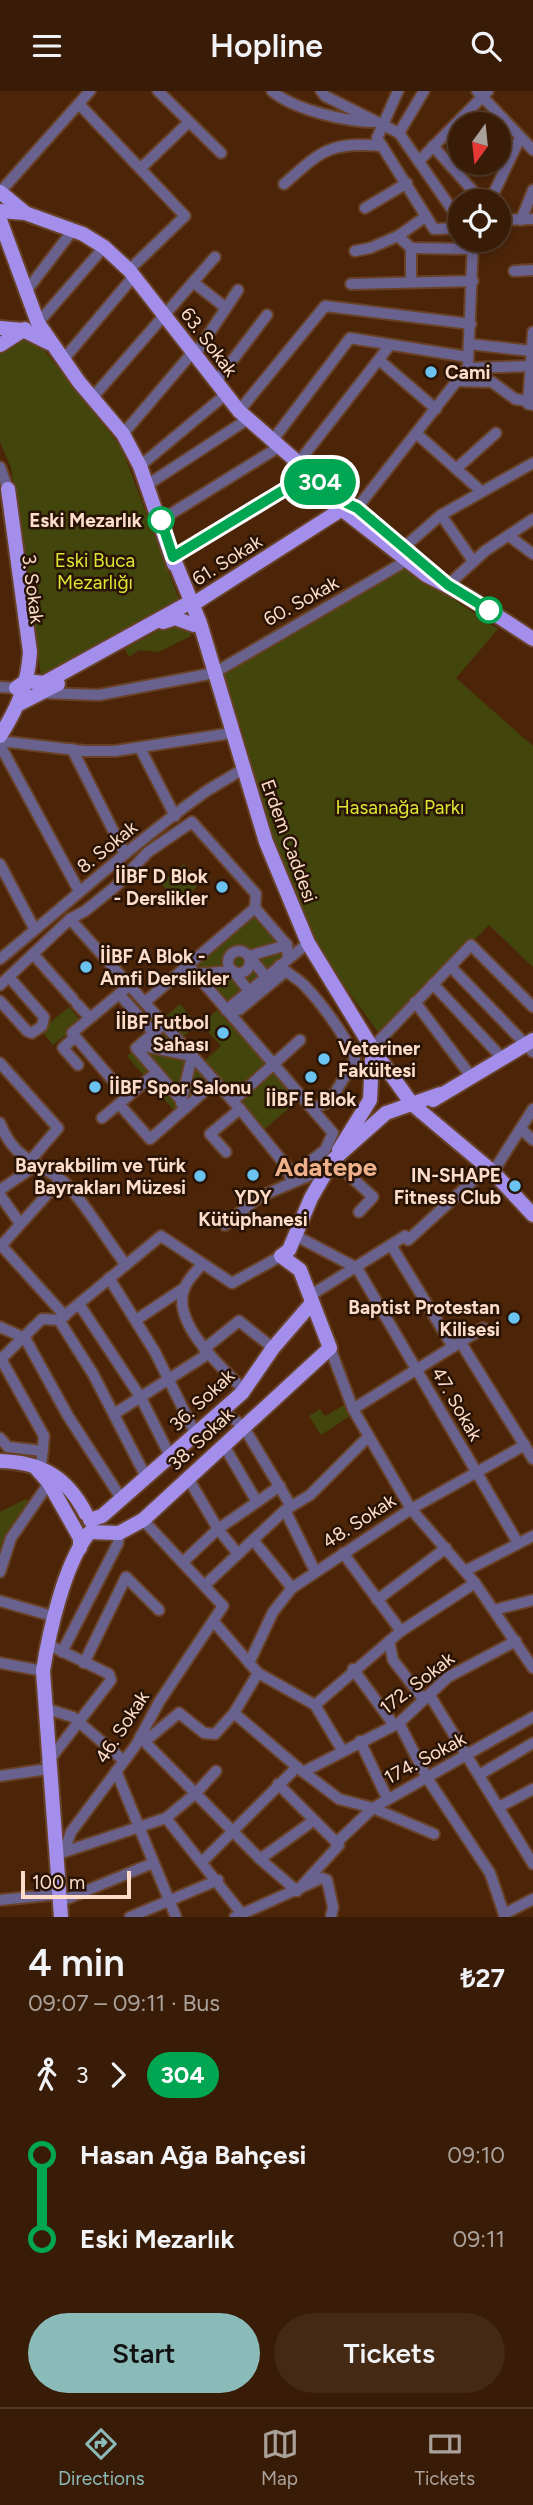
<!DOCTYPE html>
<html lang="en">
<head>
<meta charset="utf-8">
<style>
  :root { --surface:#391c07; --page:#442915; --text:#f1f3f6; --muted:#aba19b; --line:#533a28; --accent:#8bbbb9 }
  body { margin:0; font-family:Figtree,sans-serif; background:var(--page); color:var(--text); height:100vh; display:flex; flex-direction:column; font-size:26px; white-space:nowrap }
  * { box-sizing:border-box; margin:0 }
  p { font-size:23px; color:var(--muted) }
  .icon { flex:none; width:38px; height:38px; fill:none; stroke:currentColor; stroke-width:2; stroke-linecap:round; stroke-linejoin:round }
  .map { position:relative; height:1826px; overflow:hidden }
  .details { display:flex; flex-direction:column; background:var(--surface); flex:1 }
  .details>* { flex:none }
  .badge { padding:0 14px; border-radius:23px; font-size:24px; line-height:46px }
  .needle { width:46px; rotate:195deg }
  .fabs { position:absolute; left:448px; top:21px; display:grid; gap:14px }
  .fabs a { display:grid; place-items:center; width:63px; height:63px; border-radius:50%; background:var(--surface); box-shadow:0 4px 10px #0003,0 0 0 2px var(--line); font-size:35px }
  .scale { position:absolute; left:21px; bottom:18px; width:110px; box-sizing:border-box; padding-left:7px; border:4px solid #fdddca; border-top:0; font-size:19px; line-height:24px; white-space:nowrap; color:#fdddca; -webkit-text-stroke:5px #281305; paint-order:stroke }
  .map>.badge { position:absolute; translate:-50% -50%; box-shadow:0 0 0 4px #fff }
  .legs { display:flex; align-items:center; gap:10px; height:77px; padding:0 28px; font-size:23px }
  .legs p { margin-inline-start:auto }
  .headline { display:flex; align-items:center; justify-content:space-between; height:119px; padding:0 28px }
  h1 { font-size:38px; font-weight:600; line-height:52px }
  .cta { display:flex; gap:14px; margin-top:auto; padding:14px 28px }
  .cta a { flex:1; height:80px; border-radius:42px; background:var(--accent); color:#111; font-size:28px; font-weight:600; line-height:80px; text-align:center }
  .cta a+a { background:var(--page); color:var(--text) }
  ul { padding:0 28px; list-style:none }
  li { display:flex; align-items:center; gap:24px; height:84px; font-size:26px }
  li i { display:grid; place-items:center; width:10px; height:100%; margin:0 9px; background:currentColor }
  li i::after { content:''; width:18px; height:18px; margin:-9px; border:5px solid; border-radius:50%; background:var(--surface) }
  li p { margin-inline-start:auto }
  li:first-child i { background:linear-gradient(#0000 50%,currentColor 0) }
  li:last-child i { background:linear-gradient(currentColor 50%,#0000 0) }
  header { display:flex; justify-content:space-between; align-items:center; height:91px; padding:0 28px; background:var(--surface); font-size:32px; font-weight:600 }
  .tab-bar { display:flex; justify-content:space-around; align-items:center; height:98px; border-top:2px solid var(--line); background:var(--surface); font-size:19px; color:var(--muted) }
  .tab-bar a { display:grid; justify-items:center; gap:4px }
  .tab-bar .selected { color:var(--accent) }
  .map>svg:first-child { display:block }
</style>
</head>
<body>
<header><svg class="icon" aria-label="menu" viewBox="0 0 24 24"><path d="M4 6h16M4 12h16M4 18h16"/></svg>Hopline<svg class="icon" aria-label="search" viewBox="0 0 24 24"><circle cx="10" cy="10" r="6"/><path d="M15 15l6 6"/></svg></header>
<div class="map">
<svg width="533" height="1826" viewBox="0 0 533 1826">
  <rect width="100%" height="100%" fill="#4c2509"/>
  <g fill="#42450c">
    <polygon points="28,247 36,249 121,356 181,513 41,586 19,426 11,377 0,351 0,263"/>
    <polygon points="404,475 498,538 456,587 533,655 533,876 489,834 380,944 311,849 269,750 221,584"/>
    <polygon points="170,533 187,535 191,545 159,561 139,559 129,566 125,558"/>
    <polygon points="184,773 198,789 194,792 197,796 177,813 161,792"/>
    <polygon points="255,817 287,854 288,867 226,919 188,874"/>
    <polygon points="130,894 200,974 221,955 201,933 217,919 245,950 249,946 303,1005 260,1042 215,991 178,1024 127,965 153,942 119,903"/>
    <polygon points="180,913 197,933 183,946 165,926"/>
    <polygon points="69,916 82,931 53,954 41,939"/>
    <polygon points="346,1313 353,1323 321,1344 309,1325 320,1318 325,1325"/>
    <polygon points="26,1408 29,1410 8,1444 0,1468 0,1421"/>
  </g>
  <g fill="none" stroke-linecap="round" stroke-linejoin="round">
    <defs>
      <g id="minor">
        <polyline points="158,0 221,62"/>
        <path d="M272,0C294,19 347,31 376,31"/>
        <polyline points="321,0 325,5 399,42 460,130"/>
        <polyline points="398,0 377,47 434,138 460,137"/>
        <polyline points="477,0 533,59"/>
        <polyline points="79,13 185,125 129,179"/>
        <polyline points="399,42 424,0"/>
        <polyline points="433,55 482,110"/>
        <polyline points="419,70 488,0"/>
        <polyline points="141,77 189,31"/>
        <path d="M284,93C321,60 330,50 382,55"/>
        <polyline points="0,101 90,0"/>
        <polyline points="490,110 520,47"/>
        <polyline points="365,117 407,92"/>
        <polyline points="499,129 533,128"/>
        <polyline points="521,129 533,99"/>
        <polyline points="411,157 473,158"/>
        <polyline points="411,157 398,145 425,126"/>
        <polyline points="411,157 411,190"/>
        <polyline points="355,160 370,157 398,145"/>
        <polyline points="514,180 533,179"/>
        <polyline points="193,191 226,217"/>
        <polyline points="351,193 473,190"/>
        <polyline points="27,199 73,139"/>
        <polyline points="38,232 104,156"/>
        <polyline points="533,241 528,313 533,314"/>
        <polyline points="469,253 531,260"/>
        <polyline points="194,265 238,199"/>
        <polyline points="63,269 134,185"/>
        <polyline points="379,269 436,318"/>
        <polyline points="468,271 473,149"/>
        <polyline points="467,277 533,275"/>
        <polyline points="458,290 492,291 515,308 528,310"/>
        <polyline points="215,292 267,224"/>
        <polyline points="93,306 215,166"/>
        <polyline points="239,320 325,215 471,233"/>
        <polyline points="123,343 192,262"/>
        <polyline points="417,343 481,400"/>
        <polyline points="272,350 350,247 468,266"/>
        <polyline points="298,372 390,254"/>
        <polyline points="140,375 225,304"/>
        <polyline points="0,376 8,398"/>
        <polyline points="456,378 496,342"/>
        <polyline points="147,394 248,328"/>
        <polyline points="357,417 467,277"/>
        <polyline points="441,424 473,470"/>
        <polyline points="161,429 279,356"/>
        <polyline points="509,445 533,463"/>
        <polyline points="403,457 441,424 533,372"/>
        <polyline points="173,466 310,383"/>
        <polyline points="448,494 485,460 533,428"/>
        <polyline points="0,596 16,597"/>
        <polyline points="43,602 99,604 214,582 406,470"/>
        <polyline points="0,650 84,660 115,660 232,642"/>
        <polyline points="0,654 79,800"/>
        <polyline points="140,657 175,725"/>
        <polyline points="72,658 125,763"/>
        <polyline points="0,773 34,837"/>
        <polyline points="70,828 240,1018 287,1076 292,1091"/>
        <circle cx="239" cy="871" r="11"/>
        <polyline points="34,864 73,908"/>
        <path d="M0,868C68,812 133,753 205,701C217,693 230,687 242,678"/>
        <polyline points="188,874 333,1042 325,1059 299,1079"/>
        <path d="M280,874C288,884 298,887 305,895C323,914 342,941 354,964L355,969L330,1010L314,1017"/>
        <polyline points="451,876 533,961"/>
        <polyline points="195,883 233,880 249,900"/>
        <polyline points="266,886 249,865 287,854"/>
        <polyline points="433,893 503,968"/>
        <polyline points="0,894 70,828 85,820 116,795 148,761 192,731 256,803 255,817 287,854 288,867"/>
        <polyline points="119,903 154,942"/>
        <polyline points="0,910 27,940 32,942 42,935 44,926 9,886"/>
        <polyline points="145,911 255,817"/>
        <polyline points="415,911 470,984"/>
        <polyline points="77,913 90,927"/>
        <polyline points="226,919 308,852"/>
        <polyline points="239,919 285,881"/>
        <polyline points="164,933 136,957 187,1016"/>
        <polyline points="75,946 63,957 78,974"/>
        <polyline points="140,954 192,965 181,1012"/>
        <polyline points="372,957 471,854 533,916"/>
        <polyline points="0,972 58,1037 29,1071"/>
        <polyline points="127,1006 72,942 130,894"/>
        <polyline points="233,1010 300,949"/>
        <polyline points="119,1013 150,1048 215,991"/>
        <polyline points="102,1027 157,981"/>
        <path d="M0,1032C14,1069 37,1070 63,1090C80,1104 110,1154 126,1174"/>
        <polyline points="521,1038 533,1049"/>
        <polyline points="226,1061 210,1043 240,1018"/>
        <polyline points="333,1069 373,1106 359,1121"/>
        <polyline points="493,1081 533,1018"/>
        <polyline points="0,1099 35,1075"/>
        <polyline points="0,1104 19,1131"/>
        <polyline points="225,1134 259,1106 327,1077"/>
        <polyline points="296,1145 357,1177 518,1452"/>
        <polyline points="0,1153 65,1225"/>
        <polyline points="391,1154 453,1256"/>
        <polyline points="0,1156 60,1089"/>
        <path d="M201,1174C196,1181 188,1188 185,1196C169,1230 223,1278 244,1299"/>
        <polyline points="109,1187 155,1261 196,1344"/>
        <polyline points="311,1204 405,1145 408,1149 488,1076"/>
        <polyline points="79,1213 141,1307 170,1365"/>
        <polyline points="59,1229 161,1145 232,1192 281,1165"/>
        <polyline points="59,1229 93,1283 145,1384"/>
        <polyline points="136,1229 184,1197"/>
        <polyline points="0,1236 25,1247 68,1325 121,1407"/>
        <polyline points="461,1252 533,1368"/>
        <polyline points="330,1257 353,1318 411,1418 475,1492 533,1577"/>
        <polyline points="204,1258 239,1230 273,1257"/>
        <polyline points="1,1268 44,1345 41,1376"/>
        <polyline points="0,1269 42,1228 59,1229"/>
        <polyline points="353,1318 483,1237"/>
        <polyline points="222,1320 243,1335 291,1415"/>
        <polyline points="114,1323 208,1263"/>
        <polyline points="0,1347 8,1356 43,1360"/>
        <polyline points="223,1353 257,1411"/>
        <polyline points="188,1387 218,1438 238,1463"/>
        <polyline points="285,1419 315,1480"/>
        <polyline points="253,1449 292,1497"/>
        <polyline points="343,1462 401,1540"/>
        <polyline points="183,1471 218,1438 280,1395"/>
        <polyline points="465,1480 533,1445"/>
        <polyline points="0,1481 11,1447 49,1392"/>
        <polyline points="205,1494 285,1419 310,1404 368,1346"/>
        <polyline points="377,1509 446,1457"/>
        <polyline points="0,1510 56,1526"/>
        <polyline points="494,1519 533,1509"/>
        <polyline points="214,1531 258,1582 315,1614 342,1659"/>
        <polyline points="389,1550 393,1569 424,1609"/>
        <polyline points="47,1553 109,1583 111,1589 47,1672"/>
        <polyline points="62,1561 118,1452 119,1442"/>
        <polyline points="0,1572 43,1580"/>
        <polyline points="84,1572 126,1486 159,1519"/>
        <polyline points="249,1572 273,1521 292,1497 411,1418 525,1354"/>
        <polyline points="353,1578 394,1634"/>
        <polyline points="429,1603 533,1773"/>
        <polyline points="315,1614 401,1540 475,1492"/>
        <polyline points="44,1617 73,1626 123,1669"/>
        <polyline points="234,1622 297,1676 339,1708 373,1717 533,1626"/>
        <polyline points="399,1632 427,1687 490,1782 505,1826"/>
        <polyline points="140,1646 260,1768 297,1800"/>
        <polyline points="140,1646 149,1647 179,1622 204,1642 215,1643 234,1622 258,1582"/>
        <polyline points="360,1650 387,1707"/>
        <polyline points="116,1680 176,1826"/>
        <polyline points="303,1681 399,1632 448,1586 516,1550"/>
        <polyline points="479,1684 533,1652"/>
        <polyline points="0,1685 48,1678"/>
        <polyline points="278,1693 339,1754 297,1800"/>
        <polyline points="499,1716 533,1698"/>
        <polyline points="166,1727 242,1823"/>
        <polyline points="336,1752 373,1717 434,1743"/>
        <polyline points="64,1761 71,1741 136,1654 159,1611 223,1515 143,1429"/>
        <polyline points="61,1762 166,1727 196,1702 216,1680"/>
        <polyline points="260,1768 313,1730"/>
        <polyline points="203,1770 297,1676"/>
        <polyline points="0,1809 59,1803"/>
        <polyline points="59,1811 153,1772"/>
        <polyline points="504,1823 533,1808"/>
        <polyline points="130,1826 218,1789"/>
        <polyline points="235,1826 322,1787 327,1789 333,1816 331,1826"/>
      </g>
      <g id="major">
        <polyline points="0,101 24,121"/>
        <polyline points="0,120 25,122 83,143 104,156 129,179 239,320 342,410 351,422"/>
        <polyline points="0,129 38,232 79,291 123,343 140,375 174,473"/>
        <polyline points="0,237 23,239 49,252"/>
        <polyline points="0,254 25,238"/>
        <polyline points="344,420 426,484 467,505 533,548"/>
        <polyline points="173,466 200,532 266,751 308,852 372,957 412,1013 493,1081 533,1124"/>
        <polyline points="163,531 175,527 194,534"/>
        <polyline points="16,597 26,590 44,592 187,513 198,510 339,420"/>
        <polyline points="19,613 58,593"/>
        <path d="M0,645C17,618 28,594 30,561L8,398"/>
        <polyline points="433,1009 533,949"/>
        <polyline points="339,1059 370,1009 372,968"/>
        <path d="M0,1370C41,1371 67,1386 86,1423"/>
        <polyline points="35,1376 49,1392 80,1447 80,1457"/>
        <polyline points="90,1429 102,1425 242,1302 273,1257 311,1213"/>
        <polyline points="90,1441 119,1442 143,1429 330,1257 300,1179 281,1165 289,1159 311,1107 333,1069 386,1022 440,1003"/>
        <path d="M61,1826L43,1580C49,1541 64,1475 88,1443"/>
      </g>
    </defs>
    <use href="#minor" stroke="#684228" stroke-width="14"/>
    <use href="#major" stroke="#684228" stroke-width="18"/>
    <use href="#minor" stroke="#6a628e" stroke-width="10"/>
    <use href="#major" stroke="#a38feb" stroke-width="14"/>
  </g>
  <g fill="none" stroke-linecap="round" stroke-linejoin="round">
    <defs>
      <polyline id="line-1" points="161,429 173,466 310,383 342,410 357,417 448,494 489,519"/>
    </defs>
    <use href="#line-1" stroke="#fff" stroke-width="16"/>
    <use href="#line-1" stroke="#00a651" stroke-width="10"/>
  </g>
  <g fill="#6ac3f1" stroke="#281305" stroke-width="2.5">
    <circle cx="431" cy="281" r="7"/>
    <circle cx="222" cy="796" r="7"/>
    <circle cx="86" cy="876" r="7"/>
    <circle cx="223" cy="942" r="7"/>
    <circle cx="324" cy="968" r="7"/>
    <circle cx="311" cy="986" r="7"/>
    <circle cx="95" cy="996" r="7"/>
    <circle cx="253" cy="1084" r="7"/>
    <circle cx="200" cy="1085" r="7"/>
    <circle cx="515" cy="1095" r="7"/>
    <circle cx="514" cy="1227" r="7"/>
  </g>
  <g fill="#fff" stroke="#00a651" stroke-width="3.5">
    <circle cx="161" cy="429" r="12"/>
    <circle cx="489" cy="519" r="12"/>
  </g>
  <g text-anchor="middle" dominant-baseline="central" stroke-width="5" stroke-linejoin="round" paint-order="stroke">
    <g font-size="19" fill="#fdddca" stroke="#281305">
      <text transform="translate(209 251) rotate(53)">63. Sokak</text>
      <text transform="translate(227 469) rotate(-32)">61. Sokak</text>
      <text transform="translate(33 498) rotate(83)">3. Sokak</text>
      <text transform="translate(301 510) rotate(-29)">60. Sokak</text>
      <text transform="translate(289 750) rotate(70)">Erdem Caddesi</text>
      <text transform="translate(107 756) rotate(-39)">8. Sokak</text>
      <text transform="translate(202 1309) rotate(-43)">36. Sokak</text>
      <text transform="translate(457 1313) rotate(60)">47. Sokak</text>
      <text transform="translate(201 1348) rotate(-43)">38. Sokak</text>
      <text transform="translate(359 1430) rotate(-33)">48. Sokak</text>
      <text transform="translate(417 1592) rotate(-38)">172. Sokak</text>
      <text transform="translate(122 1636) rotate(-57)">46. Sokak</text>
      <text transform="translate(425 1667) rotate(-28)">174. Sokak</text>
    </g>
    <g font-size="19" font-weight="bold" fill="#fdddca" stroke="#281305" text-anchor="end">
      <text x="445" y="281" text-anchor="start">Cami</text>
      <text x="208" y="785">İİBF D Blok<tspan x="208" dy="22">- Derslikler</tspan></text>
      <text x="100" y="865" text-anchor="start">İİBF A Blok -<tspan x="100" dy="22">Amfi Derslikler</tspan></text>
      <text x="209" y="931">İİBF Futbol<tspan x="209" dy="22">Sahası</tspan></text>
      <text x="338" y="957" text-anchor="start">Veteriner<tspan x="338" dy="22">Fakültesi</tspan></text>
      <text x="109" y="996" text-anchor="start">İİBF Spor Salonu</text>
      <text x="311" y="1008" text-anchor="middle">İİBF E Blok</text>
      <text x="186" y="1074">Bayrakbilim ve Türk<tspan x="186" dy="22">Bayrakları Müzesi</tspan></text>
      <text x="501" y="1084">IN-SHAPE<tspan x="501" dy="22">Fitness Club</tspan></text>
      <text x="253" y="1106" text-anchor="middle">YDY<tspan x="253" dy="22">Kütüphanesi</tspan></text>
      <text x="500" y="1216">Baptist Protestan<tspan x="500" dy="22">Kilisesi</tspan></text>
    </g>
    <g font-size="19" font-weight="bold" fill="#fdddca" stroke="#281305" text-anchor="end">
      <text x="142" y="429">Eski Mezarlık</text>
    </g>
    <g font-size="19" fill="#dde633" stroke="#281305">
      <text x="95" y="469">Eski Buca<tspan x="95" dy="22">Mezarlığı</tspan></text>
      <text x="400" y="716">Hasanağa Parkı</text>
    </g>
    <g font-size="26" font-weight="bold" fill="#eeb18c" stroke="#281305">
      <text x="326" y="1076">Adatepe</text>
    </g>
  </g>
</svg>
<div class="fabs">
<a><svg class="needle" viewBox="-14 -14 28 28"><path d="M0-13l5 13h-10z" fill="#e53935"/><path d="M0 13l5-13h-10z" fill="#aba19b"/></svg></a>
<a><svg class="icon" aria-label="locate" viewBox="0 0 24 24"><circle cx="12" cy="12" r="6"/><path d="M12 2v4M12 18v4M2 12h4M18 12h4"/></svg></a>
</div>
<div class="scale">100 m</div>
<b class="badge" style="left:320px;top:391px;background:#00a651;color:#fff">304</b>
</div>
<section class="details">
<div class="headline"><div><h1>4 min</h1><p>09:07 – 09:11 · Bus</p></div><b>₺27</b></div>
<div class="legs"><svg class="icon" aria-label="walk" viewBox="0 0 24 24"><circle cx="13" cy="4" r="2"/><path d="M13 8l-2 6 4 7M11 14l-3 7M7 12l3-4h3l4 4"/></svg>3<svg class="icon" aria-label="forward" viewBox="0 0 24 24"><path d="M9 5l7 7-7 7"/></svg><b class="badge" style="background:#00a651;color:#fff">304</b></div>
<ul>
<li><i style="color:#00a651"></i><b>Hasan Ağa Bahçesi</b><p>09:10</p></li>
<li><i style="color:#00a651"></i><b>Eski Mezarlık</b><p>09:11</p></li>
</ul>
<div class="cta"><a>Start</a><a>Tickets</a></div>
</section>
<nav class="tab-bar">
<a class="selected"><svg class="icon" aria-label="directions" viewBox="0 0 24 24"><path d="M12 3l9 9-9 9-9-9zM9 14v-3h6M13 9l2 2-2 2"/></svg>Directions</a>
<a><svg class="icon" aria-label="map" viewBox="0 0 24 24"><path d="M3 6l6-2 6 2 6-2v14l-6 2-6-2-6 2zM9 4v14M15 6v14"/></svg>Map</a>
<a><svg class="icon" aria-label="tickets" viewBox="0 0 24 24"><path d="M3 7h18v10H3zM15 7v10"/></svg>Tickets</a>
</nav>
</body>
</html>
